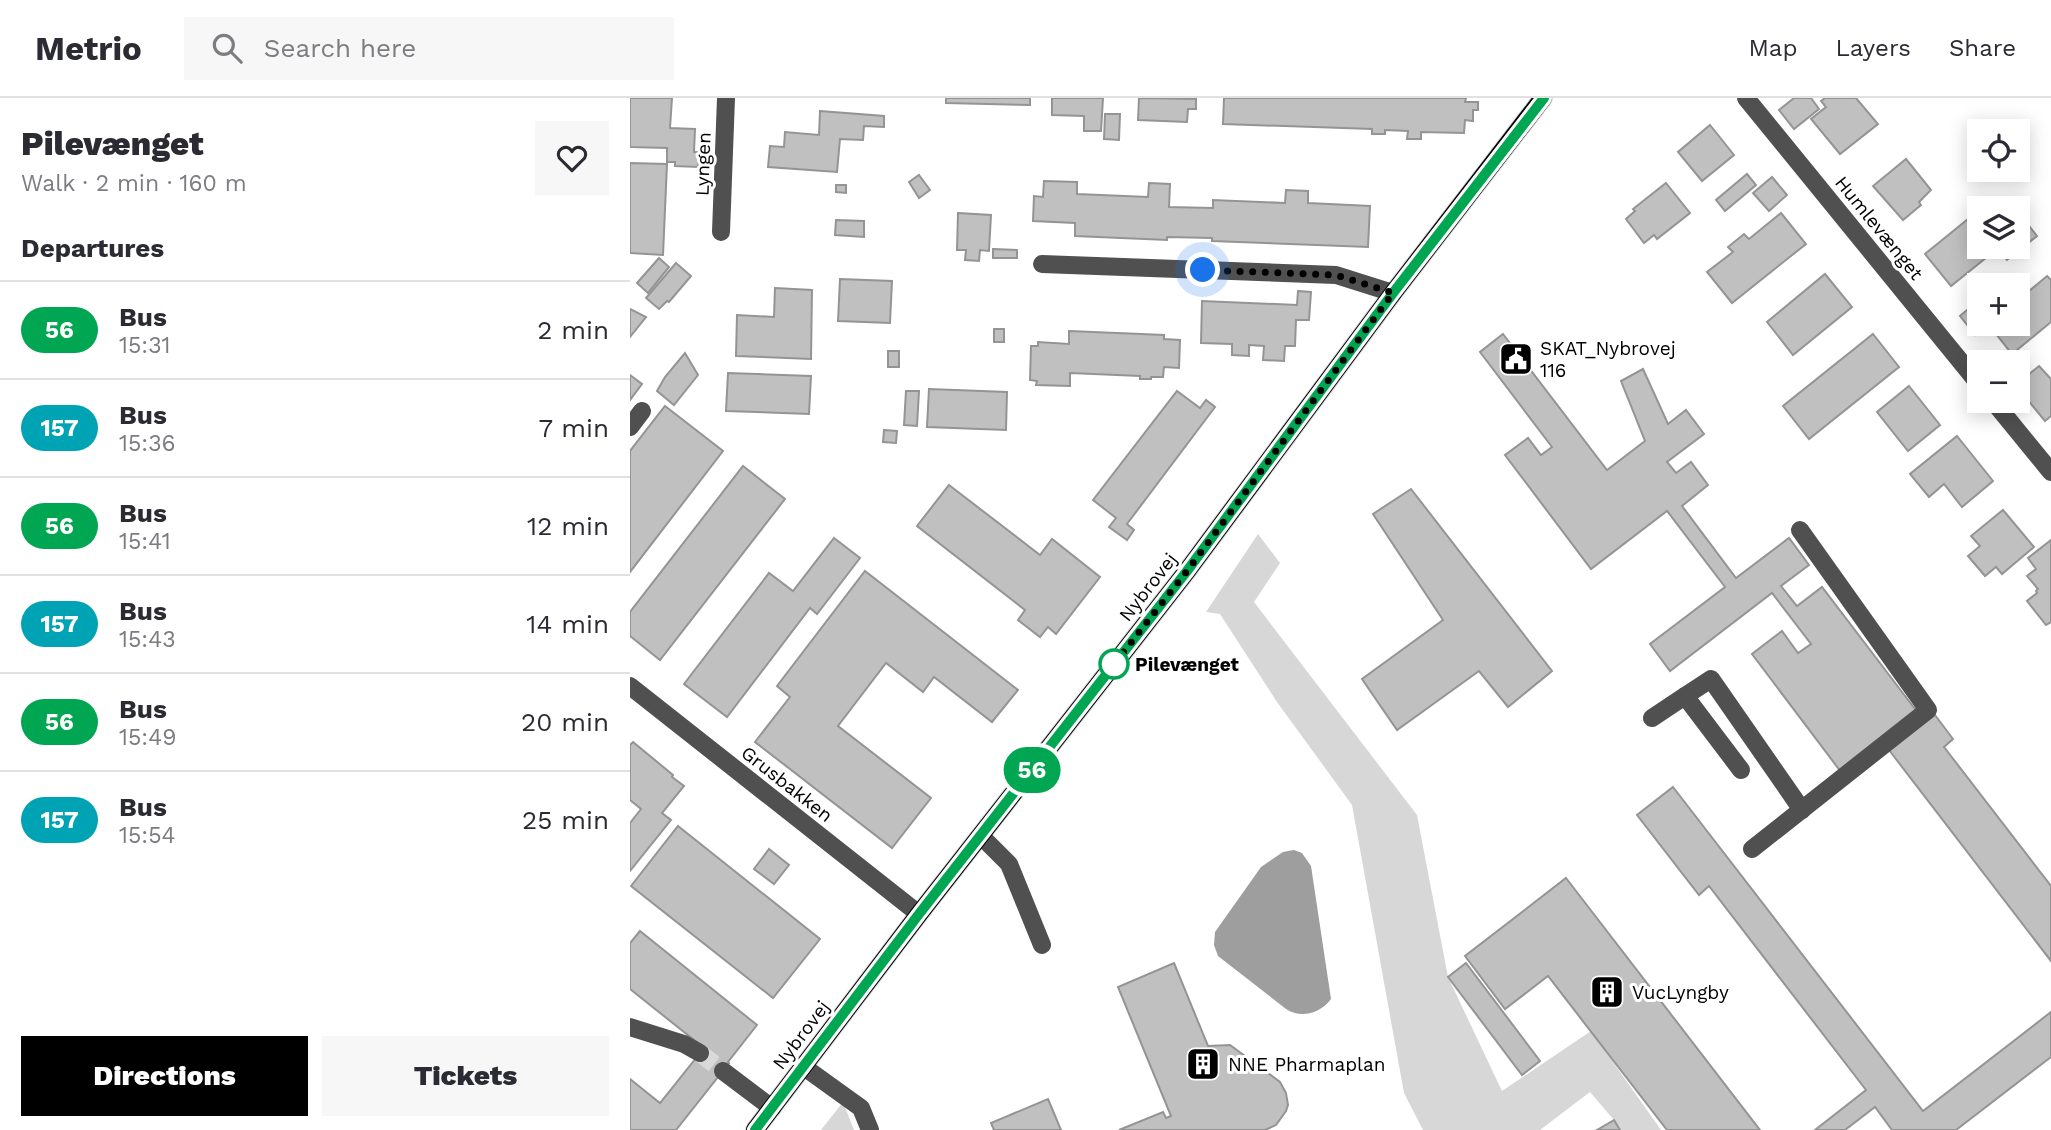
<!DOCTYPE html>
<html lang="en">
<head>
<meta charset="utf-8">
<style>
  :root { --surface:#fff; --page:#f7f7f7; --text:#2b2b33; --muted:#7c7c81; --line:#e1e1e2; --accent:#000 }
  body { margin:0; font-family:"Work Sans",sans-serif; background:var(--page); color:var(--text); height:100vh; display:flex; flex-direction:column; font-size:26px; white-space:nowrap }
  * { box-sizing:border-box; margin:0 }
  p { font-size:23px; color:var(--muted) }
  .icon { flex:none; width:38px; height:38px; fill:none; stroke:currentColor; stroke-width:2; stroke-linecap:round; stroke-linejoin:round }
  .map { position:relative; flex:1; overflow:hidden }
  .sheet { display:flex; flex-direction:column; background:var(--surface); width:630px }
  .sheet>* { flex:none }
  .badge { padding:0 14px; border-radius:23px; font-size:24px; line-height:46px }
  .buttons { position:absolute; left:1337px; top:21px; display:grid; gap:14px }
  .buttons a { display:grid; place-items:center; width:63px; height:63px; border-radius:0px; background:var(--surface); box-shadow:0 4px 18px #0003; font-size:35px }
  .you { position:absolute; width:35px; height:35px; margin:-18px; border:5px solid #fff; border-radius:50%; background:#1a73e8; box-shadow:0 0 0 10px #1a73e833 }
  .map>.badge { position:absolute; translate:-50% -50%; box-shadow:0 0 0 4px #fff }
  h2 { padding:0 21px; font-size:26px; line-height:63px }
  .round { display:grid; place-items:center; flex:none; width:74px; height:74px; border-radius:0px; background:var(--page) }
  .head { display:flex; align-items:center; justify-content:space-between; height:119px; padding:0 21px }
  h1 { font-size:33px; font-weight:800; line-height:52px }
  .button { display:flex; gap:14px; margin-top:auto; padding:14px 21px }
  .button a { flex:1; height:80px; border-radius:0px; background:var(--accent); color:#fff; font-size:28px; font-weight:800; line-height:80px; text-align:center }
  .button a+a { background:var(--page); color:var(--text) }
  ul { padding:0; list-style:none }
  li { display:flex; align-items:center; gap:21px; height:98px; padding:0 21px; border-top:2px solid var(--line) }
  li div { flex:1 }
  li b { display:block; font-size:26px }
  li em { font-style:normal }
  li .badge { min-width:77px; font-weight:700; text-align:center }
  header { display:flex; align-items:center; gap:42px; box-sizing:border-box; height:98px; padding:0 35px; background:var(--surface); border-bottom:2px solid var(--line) }
  header strong { font-size:33px }
  nav { display:flex; gap:38px; margin-inline-start:auto; font-size:24px }
  .search { width:490px; height:63px; background:var(--page); display:flex; align-items:center; gap:18px; box-sizing:border-box; padding:0 24px; border-radius:0px; color:var(--muted); font-size:26px }
  main { display:flex; flex:1; min-height:0 }
  .map>svg:first-child { display:block }
</style>
</head>
<body>
<header>
<strong>Metrio</strong>
<div class="search"><svg class="icon" aria-label="search" viewBox="0 0 24 24"><circle cx="10" cy="10" r="6"/><path d="M15 15l6 6"/></svg>Search here</div>
<nav><a>Map</a><a>Layers</a><a>Share</a></nav>
</header>
<main>
<section class="sheet">
<div class="head"><div><h1>Pilevænget</h1><p>Walk · 2 min · 160 m</p></div><a class="round"><svg class="icon" aria-label="heart" viewBox="0 0 24 24"><path d="M12 20l-8-8c-3-5 5-10 8-4 3-6 11-1 8 4z"/></svg></a></div>
<h2>Departures</h2>
<ul>
<li><span class="badge" style="background:#00a651;color:#fff">56</span><div><b>Bus</b><p>15:31</p></div><em>2 min</em></li>
<li><span class="badge" style="background:#00a3b4;color:#fff">157</span><div><b>Bus</b><p>15:36</p></div><em>7 min</em></li>
<li><span class="badge" style="background:#00a651;color:#fff">56</span><div><b>Bus</b><p>15:41</p></div><em>12 min</em></li>
<li><span class="badge" style="background:#00a3b4;color:#fff">157</span><div><b>Bus</b><p>15:43</p></div><em>14 min</em></li>
<li><span class="badge" style="background:#00a651;color:#fff">56</span><div><b>Bus</b><p>15:49</p></div><em>20 min</em></li>
<li><span class="badge" style="background:#00a3b4;color:#fff">157</span><div><b>Bus</b><p>15:54</p></div><em>25 min</em></li>
</ul>
<div class="button"><a>Directions</a><a>Tickets</a></div>
</section>
<div class="map">
<svg width="1421" height="1032" viewBox="0 0 1421 1032">
  <rect width="100%" height="100%" fill="#fff"/>
  <g fill="#d7d7d7">
    <polygon points="628,436 650,465 624,504 787,717 818,879 872,993 961,933 1031,1032 990,1032 984,1022 960,994 910,1032 793,1032 774,995 722,707 647,604 590,516 576,514"/>
    <polygon points="213,1004 224,1032 191,1032"/>
  </g>
  <path fill="#9e9e9e" d="M664,752L672,755L681,768L701,901C691,915 671,921 656,911L588,858L584,847L585,834L631,769L653,754Z"/>
  <g fill="#c0c0c0" stroke="#949494" stroke-width="2">
    <polygon points="0,0 42,0 40,30 65,31 64,54 69,54 68,69 45,68 45,64 37,64 37,50 0,49"/>
    <polygon points="316,0 400,0 400,7 316,5"/>
    <polygon points="422,0 473,0 471,33 454,33 454,18 422,17"/>
    <polygon points="509,0 566,1 566,11 558,11 557,24 508,22"/>
    <polygon points="594,0 836,0 835,4 848,4 848,12 843,12 843,23 835,22 834,35 791,34 791,41 777,41 778,33 755,32 755,36 742,36 742,31 593,26"/>
    <polygon points="1164,0 1181,0 1189,11 1164,31 1149,12"/>
    <polygon points="1195,0 1226,0 1248,26 1210,56 1181,21 1196,9 1191,3"/>
    <polygon points="190,13 254,18 254,29 234,28 233,42 210,41 207,74 138,69 140,48 154,49 155,34 189,37"/>
    <polygon points="475,16 490,16 489,42 474,41"/>
    <polygon points="1080,27 1104,57 1072,83 1048,54"/>
    <polygon points="1276,61 1301,92 1289,104 1291,107 1273,122 1243,88"/>
    <polygon points="0,65 37,66 33,157 0,155"/>
    <polygon points="1117,76 1126,87 1095,113 1086,102"/>
    <polygon points="289,77 300,92 289,100 279,84"/>
    <polygon points="1142,79 1157,97 1139,113 1123,95"/>
    <polygon points="414,83 447,84 447,96 518,99 519,85 540,86 539,109 583,110 583,102 655,105 656,92 678,93 678,105 740,108 738,149 582,143 582,140 537,139 537,142 445,138 445,125 403,123 404,98 413,99"/>
    <polygon points="1036,85 1060,115 1027,141 1024,137 1014,145 996,121 1005,113 1003,111"/>
    <polygon points="206,87 216,87 216,95 206,94"/>
    <polygon points="1349,112 1349,149 1388,149 1388,114 1407,138 1377,162 1367,151 1321,188 1295,156"/>
    <polygon points="328,115 361,117 359,153 350,152 349,163 335,162 336,152 327,152"/>
    <polygon points="1151,115 1176,146 1102,205 1077,174 1103,154 1098,149 1114,136 1119,141"/>
    <polygon points="206,122 234,123 234,139 205,137"/>
    <polygon points="363,151 387,152 387,160 363,160"/>
    <polygon points="29,160 39,169 18,195 7,185"/>
    <polygon points="46,165 61,178 39,204 37,203 29,211 16,200"/>
    <polygon points="1195,176 1222,209 1163,257 1137,224"/>
    <polygon points="1417,178 1421,182 1421,224 1382,256 1358,226 1345,237 1330,218 1349,202 1349,226 1388,226 1388,193 1392,199"/>
    <polygon points="210,181 262,183 260,225 208,223"/>
    <polygon points="145,190 182,192 181,261 106,258 107,217 144,219"/>
    <polygon points="668,193 681,194 679,222 666,222 665,248 655,248 654,263 633,262 634,248 619,247 619,258 602,257 602,246 571,245 572,203 667,207"/>
    <polygon points="0,211 16,219 0,239"/>
    <rect x="364" y="231" width="10" height="13"/>
    <polygon points="439,233 534,237 534,241 550,242 549,270 534,269 533,279 521,279 521,281 510,281 510,278 440,275 440,288 406,287 407,283 400,282 401,248 408,248 408,244 439,246"/>
    <polygon points="873,236 977,372 1015,343 991,283 1013,271 1038,326 1056,312 1074,336 1037,364 1046,375 1061,364 1078,387 1052,408 1106,480 1159,440 1179,467 1151,488 1167,508 1192,489 1288,615 1211,674 1122,556 1152,533 1168,555 1181,546 1142,495 1040,573 1020,546 1095,489 1037,413 961,471 875,357 898,340 911,357 922,349 850,254"/>
    <polygon points="1243,236 1269,269 1179,341 1153,308"/>
    <rect x="258" y="253" width="11" height="16"/>
    <polygon points="55,255 68,277 44,307 27,293 35,279"/>
    <polygon points="1409,268 1421,281 1421,318 1415,323 1388,290 1388,275 1393,281"/>
    <polygon points="98,275 181,278 179,316 96,313"/>
    <polygon points="0,277 12,286 0,302"/>
    <polygon points="1279,288 1310,327 1278,353 1247,314"/>
    <polygon points="299,291 377,294 376,332 297,329"/>
    <polygon points="276,293 289,293 287,328 274,327"/>
    <polygon points="547,293 570,310 576,302 585,309 497,426 504,432 497,442 479,429 486,420 463,402"/>
    <polygon points="35,308 93,353 0,474 0,353"/>
    <polygon points="254,332 267,333 266,345 253,344"/>
    <polygon points="1327,338 1363,383 1332,409 1314,386 1299,399 1280,376"/>
    <polygon points="113,368 155,401 30,562 0,538 0,514"/>
    <polygon points="319,387 410,457 422,441 470,479 426,536 418,529 410,539 388,522 395,512 287,428"/>
    <polygon points="781,391 922,573 878,609 849,573 767,632 732,581 813,522 743,416"/>
    <polygon points="1373,412 1404,449 1372,476 1366,469 1355,478 1338,458 1350,448 1341,438"/>
    <polygon points="204,440 230,460 187,516 180,510 97,619 54,586 139,475 163,493"/>
    <polygon points="1421,442 1421,524 1416,527 1397,503 1407,495 1406,493 1408,491 1397,478 1406,471 1398,460"/>
    <polygon points="235,473 388,592 362,624 304,579 293,594 256,565 208,628 301,700 262,750 125,644 160,599 147,588"/>
    <polygon points="1305,617 1323,641 1314,649 1421,788 1421,863 1259,652"/>
    <polygon points="3,644 43,677 42,679 54,688 32,715 41,722 0,773 0,725 11,711 0,702 0,647"/>
    <polygon points="1043,689 1293,1013 1421,914 1421,959 1326,1032 1262,1032 1245,1009 1215,1032 1185,1032 1236,992 1079,788 1069,797 1007,717"/>
    <polygon points="48,728 190,841 143,900 1,788"/>
    <polygon points="139,751 159,767 144,786 124,771"/>
    <polygon points="936,780 1130,1032 1037,1032 918,878 875,911 835,858"/>
    <polygon points="10,833 127,927 98,964 99,965 46,1032 0,1032 0,981 30,1005 74,950 0,891 0,845"/>
    <polygon points="544,865 578,948 600,947 650,984 656,995 658,1007 656,1013 646,1027 635,1032 489,1032 533,1014 536,1020 541,1018 488,889"/>
    <polygon points="836,865 910,963 892,977 818,879"/>
    <polygon points="418,1001 431,1032 364,1032 361,1025"/>
    <polygon points="984,1022 990,1032 967,1032"/>
  </g>
  <g fill="none" stroke-linecap="round" stroke-linejoin="round">
    <polyline stroke="#d9d9d9" stroke-width="18" stroke-dasharray="18 9" stroke-linecap="butt" points="70,955 93,973"/>
    <defs>
      <polyline id="major" points="125,1032 289,816 557,473 763,195 913,0"/>
    </defs>
    <use href="#major" stroke="#dbdbdb" stroke-width="20"/>
    <g stroke="#505050" stroke-width="18">
      <polyline points="1116,0 1349,286"/>
      <polyline points="91,134 96,0"/>
      <polyline points="412,166 706,177 763,195"/>
      <polyline points="1363,303 1421,374"/>
      <polyline points="0,329 12,313"/>
      <polyline points="0,588 289,816"/>
      <polyline points="1055,598 1081,581 1172,712"/>
      <polyline points="1022,620 1055,598 1111,672"/>
      <polyline points="351,738 379,766 412,847"/>
      <polyline points="1122,751 1298,612 1170,432"/>
      <polyline points="0,929 54,946 70,955"/>
      <polyline points="174,969 231,1010 240,1032"/>
      <polyline points="93,973 142,1010"/>
    </g>
    <use href="#major" stroke="#000" stroke-width="18"/>
  </g>
  <g fill="none" stroke-linecap="round" stroke-linejoin="round">
    <defs>
      <polyline id="line" points="125,1032 289,816 557,473 763,195 914,0"/>
    </defs>
    <use href="#line" stroke="#fff" stroke-width="16"/>
    <use href="#line" stroke="#00a651" stroke-width="10"/>
    <polyline stroke="#000" stroke-width="7" stroke-dasharray="0 12.6" points="484,566 481,570 557,473 763,195 706,177 573,172"/>
  </g>
  <defs>
    <symbol id="civic-square" viewBox="-11 -11 22 22"><rect x="-9" y="-9" width="18" height="18" rx="4" fill="#000" stroke="#fff"/><path d="M-.6-6.5H3V-4.5H.6V-3L4-1V1h2V6H-6V1h2V-1L-.6-3ZM-1.2 2.5V6h2.4V2.5Z" fill="#fff"/></symbol>
    <symbol id="building-square" viewBox="-11 -11 22 22"><rect x="-9" y="-9" width="18" height="18" rx="4" fill="#000" stroke="#fff"/><path d="M-4-6H4V6H1V3H-1V6H-4ZM-2.5-4.3h1.7v1.8h-1.7ZM.8-4.3h1.7v1.8H.8ZM-2.5-1h1.7V.8h-1.7ZM.8-1h1.7V.8H.8Z" fill="#fff"/></symbol>
  </defs>
  <g fill-rule="evenodd">
    <use href="#civic-square" x="867" y="242" width="38" height="38"/>
    <use href="#building-square" x="958" y="875" width="38" height="38"/>
    <use href="#building-square" x="554" y="947" width="38" height="38"/>
  </g>
  <circle fill="#fff" stroke="#00a651" stroke-width="3.5" cx="484" cy="566" r="14"/>
  <g text-anchor="middle" dominant-baseline="central" stroke-width="6" stroke-linejoin="round" paint-order="stroke">
    <g font-size="19" fill="#000" stroke="#fff">
      <text transform="translate(73 66) rotate(-88)">Lyngen</text>
      <text transform="translate(1249 130) rotate(51)">Humlevænget</text>
      <text transform="translate(518 489) rotate(-52)">Nybrovej</text>
      <text transform="translate(157 686) rotate(38)">Grusbakken</text>
      <text transform="translate(171 937) rotate(-53)">Nybrovej</text>
    </g>
    <g font-size="19" fill="#000" stroke="#fff" text-anchor="start">
      <text x="910" y="250">SKAT_Nybrovej<tspan x="910" dy="22">116</tspan></text>
      <text x="1002" y="894">VucLyngby</text>
      <text x="598" y="966">NNE Pharmaplan</text>
    </g>
    <g font-size="19" font-weight="bold" fill="#000" stroke="#fff" text-anchor="start">
      <text x="505" y="566">Pilevænget</text>
    </g>
  </g>
</svg>
<div class="buttons">
<a><svg class="icon" aria-label="locate" viewBox="0 0 24 24"><circle cx="12" cy="12" r="6"/><path d="M12 2v4M12 18v4M2 12h4M18 12h4"/></svg></a>
<a><svg class="icon" aria-label="layers" viewBox="0 0 24 24"><path d="M12 4l9 5-9 5-9-5zM3 14l9 5 9-5"/></svg></a>
<a>+</a>
<a>−</a>
</div>
<div class="you" style="left:573px;top:172px"></div>
<b class="badge" style="left:402px;top:672px;background:#00a651;color:#fff">56</b>
</div>
</main>
</body>
</html>
